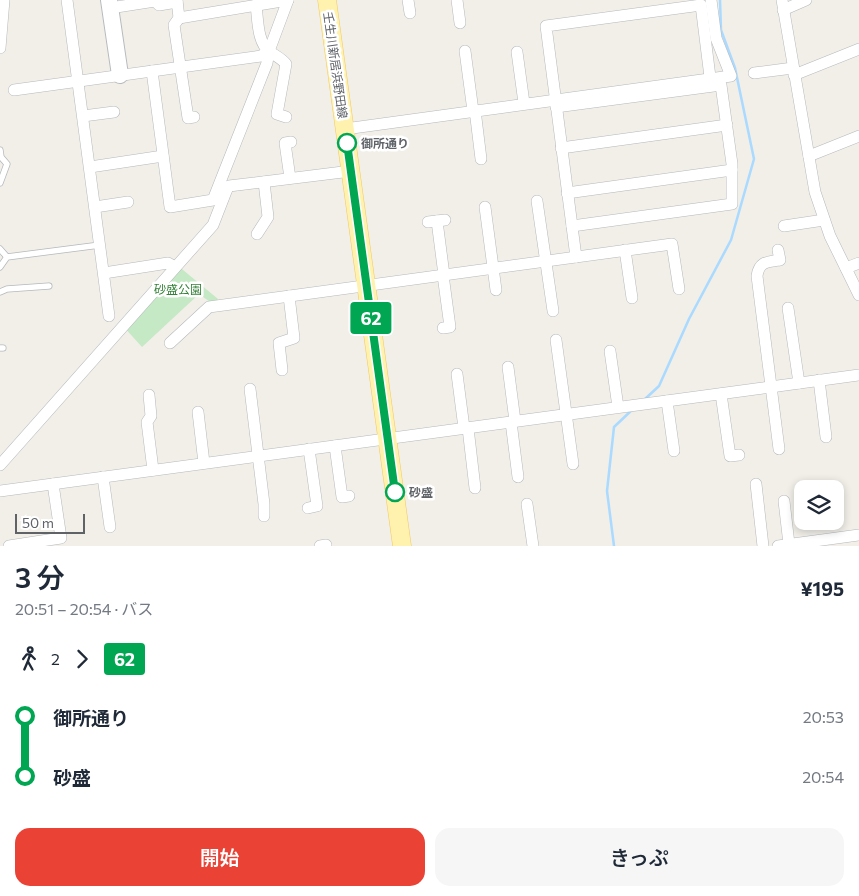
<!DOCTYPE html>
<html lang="ja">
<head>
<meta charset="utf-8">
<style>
  :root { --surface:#fff; --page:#f6f6f7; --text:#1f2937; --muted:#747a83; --accent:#ea4335 }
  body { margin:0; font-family:Commissioner,"Noto Sans JP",sans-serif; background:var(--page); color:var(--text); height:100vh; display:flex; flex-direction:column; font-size:19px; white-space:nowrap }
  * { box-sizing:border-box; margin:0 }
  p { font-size:16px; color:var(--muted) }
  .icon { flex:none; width:28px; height:28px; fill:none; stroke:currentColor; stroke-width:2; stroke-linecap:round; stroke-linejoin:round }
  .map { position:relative; height:546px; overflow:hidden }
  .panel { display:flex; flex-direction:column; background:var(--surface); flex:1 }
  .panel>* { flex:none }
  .badge { padding:0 10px; border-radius:4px; font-size:18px; line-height:32px }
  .controls { position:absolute; left:794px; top:480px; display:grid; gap:10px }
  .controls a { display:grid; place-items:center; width:50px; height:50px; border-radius:10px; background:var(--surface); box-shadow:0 2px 8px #0003; font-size:25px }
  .scale { position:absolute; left:15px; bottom:12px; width:70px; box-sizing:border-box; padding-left:5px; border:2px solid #5f6368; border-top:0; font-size:14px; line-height:18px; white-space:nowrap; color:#5f6368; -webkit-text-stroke:4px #fff; paint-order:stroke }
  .map>.badge { position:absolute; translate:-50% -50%; box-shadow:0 0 0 2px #fff }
  .legs { display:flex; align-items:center; gap:8px; height:55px; padding:0 15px; font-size:16px }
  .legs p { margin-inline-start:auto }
  .overview { display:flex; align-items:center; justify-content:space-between; height:85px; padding:0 15px }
  h1 { font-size:28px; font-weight:600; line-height:38px }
  .primary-button { display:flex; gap:10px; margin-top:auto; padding:10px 15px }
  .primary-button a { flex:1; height:58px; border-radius:15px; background:var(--accent); color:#fff; font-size:20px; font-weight:600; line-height:58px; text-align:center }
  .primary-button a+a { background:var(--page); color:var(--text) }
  ul { padding:0 15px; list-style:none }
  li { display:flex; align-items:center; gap:18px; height:60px; font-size:19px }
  li i { display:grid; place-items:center; width:8px; height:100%; margin:0 6px; background:currentColor }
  li i::after { content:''; width:12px; height:12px; margin:-6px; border:4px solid; border-radius:50%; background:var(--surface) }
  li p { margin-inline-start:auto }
  li:first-child i { background:linear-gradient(#0000 50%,currentColor 0) }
  li:last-child i { background:linear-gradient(currentColor 50%,#0000 0) }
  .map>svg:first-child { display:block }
</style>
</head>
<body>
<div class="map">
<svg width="859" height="546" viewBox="0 0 859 546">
  <rect width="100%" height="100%" fill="#f1efe8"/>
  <polygon fill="#c5e8c5" points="177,265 218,299 213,304 199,294 142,347 123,326"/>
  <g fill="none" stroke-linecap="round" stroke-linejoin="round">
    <g stroke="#aadaff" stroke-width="2.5">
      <polyline points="645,399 659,386 689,319 731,240 754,159 735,68 721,30 720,0"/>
      <polyline points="614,546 607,491 614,427 633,409"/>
    </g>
    <defs>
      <g id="lane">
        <polyline points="0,150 1,157 7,164 0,183"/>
        <polyline points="0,249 7,257"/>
        <polyline points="0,267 7,257 100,245"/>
        <polyline points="0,292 7,289 49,286"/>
        <polyline points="0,348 3,348"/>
      </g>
      <g id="street">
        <polyline points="67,0 109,316"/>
        <polyline points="177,0 179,18 174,25 188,118 194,117"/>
        <polyline points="408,0 410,13"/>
        <polyline points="457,0 460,23"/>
        <polyline points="782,0 815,192 830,236 859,295"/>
        <path d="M256,5C258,19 257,43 270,52C276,56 281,58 286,64L277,114L286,117"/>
        <polyline points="110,8 155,1 159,5 177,2"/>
        <polyline points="783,10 806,0"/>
        <polyline points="179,18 288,0"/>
        <polyline points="0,48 4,0"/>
        <polyline points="465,51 473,111"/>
        <polyline points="517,52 524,103"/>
        <polyline points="152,71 170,207 213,200 267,63 269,51 288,0"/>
        <polyline points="754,73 793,68"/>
        <polyline points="794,75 859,49"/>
        <polyline points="14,90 261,56 269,51"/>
        <polyline points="556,107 721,85 732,164 732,204 572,226"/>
        <polyline points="475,110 481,159"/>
        <polyline points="83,116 114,112"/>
        <polyline points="345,129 731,76 716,38 711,0"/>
        <polyline points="561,148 727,125"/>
        <polyline points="809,156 859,136"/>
        <polyline points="90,167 163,156"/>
        <polyline points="290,178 285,143 291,142"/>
        <polyline points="221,187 227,189 229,186 351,171"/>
        <polyline points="567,193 732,170"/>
        <polyline points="537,201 553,311"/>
        <polyline points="95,207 128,202"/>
        <polyline points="485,207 496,290"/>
        <polyline points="437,221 444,275"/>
        <polyline points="428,222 445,220"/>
        <polyline points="784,226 824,220"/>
        <polyline points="257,234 268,217 264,182"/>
        <polyline points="625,250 632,298"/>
        <path d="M778,250L780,260C766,262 759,262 757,276L779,449"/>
        <polyline points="576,257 546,26 701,5 710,77"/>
        <polyline points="846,268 859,263"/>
        <polyline points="104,273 168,263 175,267"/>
        <polyline points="788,308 799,383"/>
        <polyline points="443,328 450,327 443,275"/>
        <polyline points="556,340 573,464"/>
        <polyline points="170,343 209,307 672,244 679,289"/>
        <polyline points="610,351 618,407"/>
        <polyline points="508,367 515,421"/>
        <polyline points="282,370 279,343 294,338 289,296"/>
        <polyline points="457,374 464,428"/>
        <polyline points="819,380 826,437"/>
        <polyline points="250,389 264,504 264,516"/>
        <polyline points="721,394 730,456 739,455"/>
        <polyline points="149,395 151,416 147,422 153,470"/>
        <polyline points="667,401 674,451"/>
        <polyline points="198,412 204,463"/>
        <polyline points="511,422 518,477"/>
        <polyline points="468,428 475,488"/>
        <polyline points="335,446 342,497 349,496"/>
        <polyline points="0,465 213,225 227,189"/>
        <polyline points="103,477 110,527"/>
        <polyline points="756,484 763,546"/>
        <polyline points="0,491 859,375"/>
        <polyline points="784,501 789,544"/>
        <polyline points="527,504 533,546"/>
        <polyline points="308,508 317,506 309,449"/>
        <polyline points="9,546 61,538 53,484"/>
        <polyline points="320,546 326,545"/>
        <polyline points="778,546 859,535"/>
      </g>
      <polyline id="secondary" points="109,0 120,75"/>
      <polyline id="primary" points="327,0 402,546"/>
    </defs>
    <use href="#lane" stroke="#b5b8bc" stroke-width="7"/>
    <use href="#street" stroke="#b5b8bc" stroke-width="12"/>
    <use href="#secondary" stroke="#b6babf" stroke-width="18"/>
    <use href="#primary" stroke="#f2c960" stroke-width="19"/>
    <use href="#lane" stroke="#fff" stroke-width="5.5"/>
    <use href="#street" stroke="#fff" stroke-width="11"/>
    <use href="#secondary" stroke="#fff" stroke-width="16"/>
    <use href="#primary" stroke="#fff2af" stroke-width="18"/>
  </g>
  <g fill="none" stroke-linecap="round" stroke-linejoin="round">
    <defs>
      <polyline id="line-1" points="347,143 395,492"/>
    </defs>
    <use href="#line-1" stroke="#fff" stroke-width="11"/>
    <use href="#line-1" stroke="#00a651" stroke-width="8"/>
  </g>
  <g fill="#fff" stroke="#00a651" stroke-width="2.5">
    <circle cx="347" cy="143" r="9"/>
    <circle cx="395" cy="492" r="9"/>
  </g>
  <g text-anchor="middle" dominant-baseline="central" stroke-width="5" stroke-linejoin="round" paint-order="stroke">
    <g font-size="12" fill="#5f6368" stroke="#fff">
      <text transform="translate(336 65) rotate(82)">壬生川新居浜野田線</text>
    </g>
    <g font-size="12" font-weight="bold" fill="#5f6368" stroke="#fff" text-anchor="start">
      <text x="361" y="143">御所通り</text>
      <text x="409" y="492">砂盛</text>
    </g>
    <g font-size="12" fill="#348238" stroke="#fff">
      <text x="178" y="289">砂盛公園</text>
    </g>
  </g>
</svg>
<div class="controls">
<a><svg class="icon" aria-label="layers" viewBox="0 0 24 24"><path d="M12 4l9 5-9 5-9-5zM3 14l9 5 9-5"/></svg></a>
</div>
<div class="scale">50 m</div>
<b class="badge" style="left:371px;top:318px;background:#00a651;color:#fff">62</b>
</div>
<section class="panel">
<div class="overview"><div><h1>3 分</h1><p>20:51 – 20:54 · バス</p></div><b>¥195</b></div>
<div class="legs"><svg class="icon" aria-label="walk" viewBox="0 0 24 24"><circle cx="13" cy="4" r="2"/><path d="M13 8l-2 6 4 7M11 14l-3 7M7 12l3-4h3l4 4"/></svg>2<svg class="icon" aria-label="forward" viewBox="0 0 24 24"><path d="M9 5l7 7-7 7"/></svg><b class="badge" style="background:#00a651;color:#fff">62</b></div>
<ul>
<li><i style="color:#00a651"></i><b>御所通り</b><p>20:53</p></li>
<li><i style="color:#00a651"></i><b>砂盛</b><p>20:54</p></li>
</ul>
<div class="primary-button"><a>開始</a><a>きっぷ</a></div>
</section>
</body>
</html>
